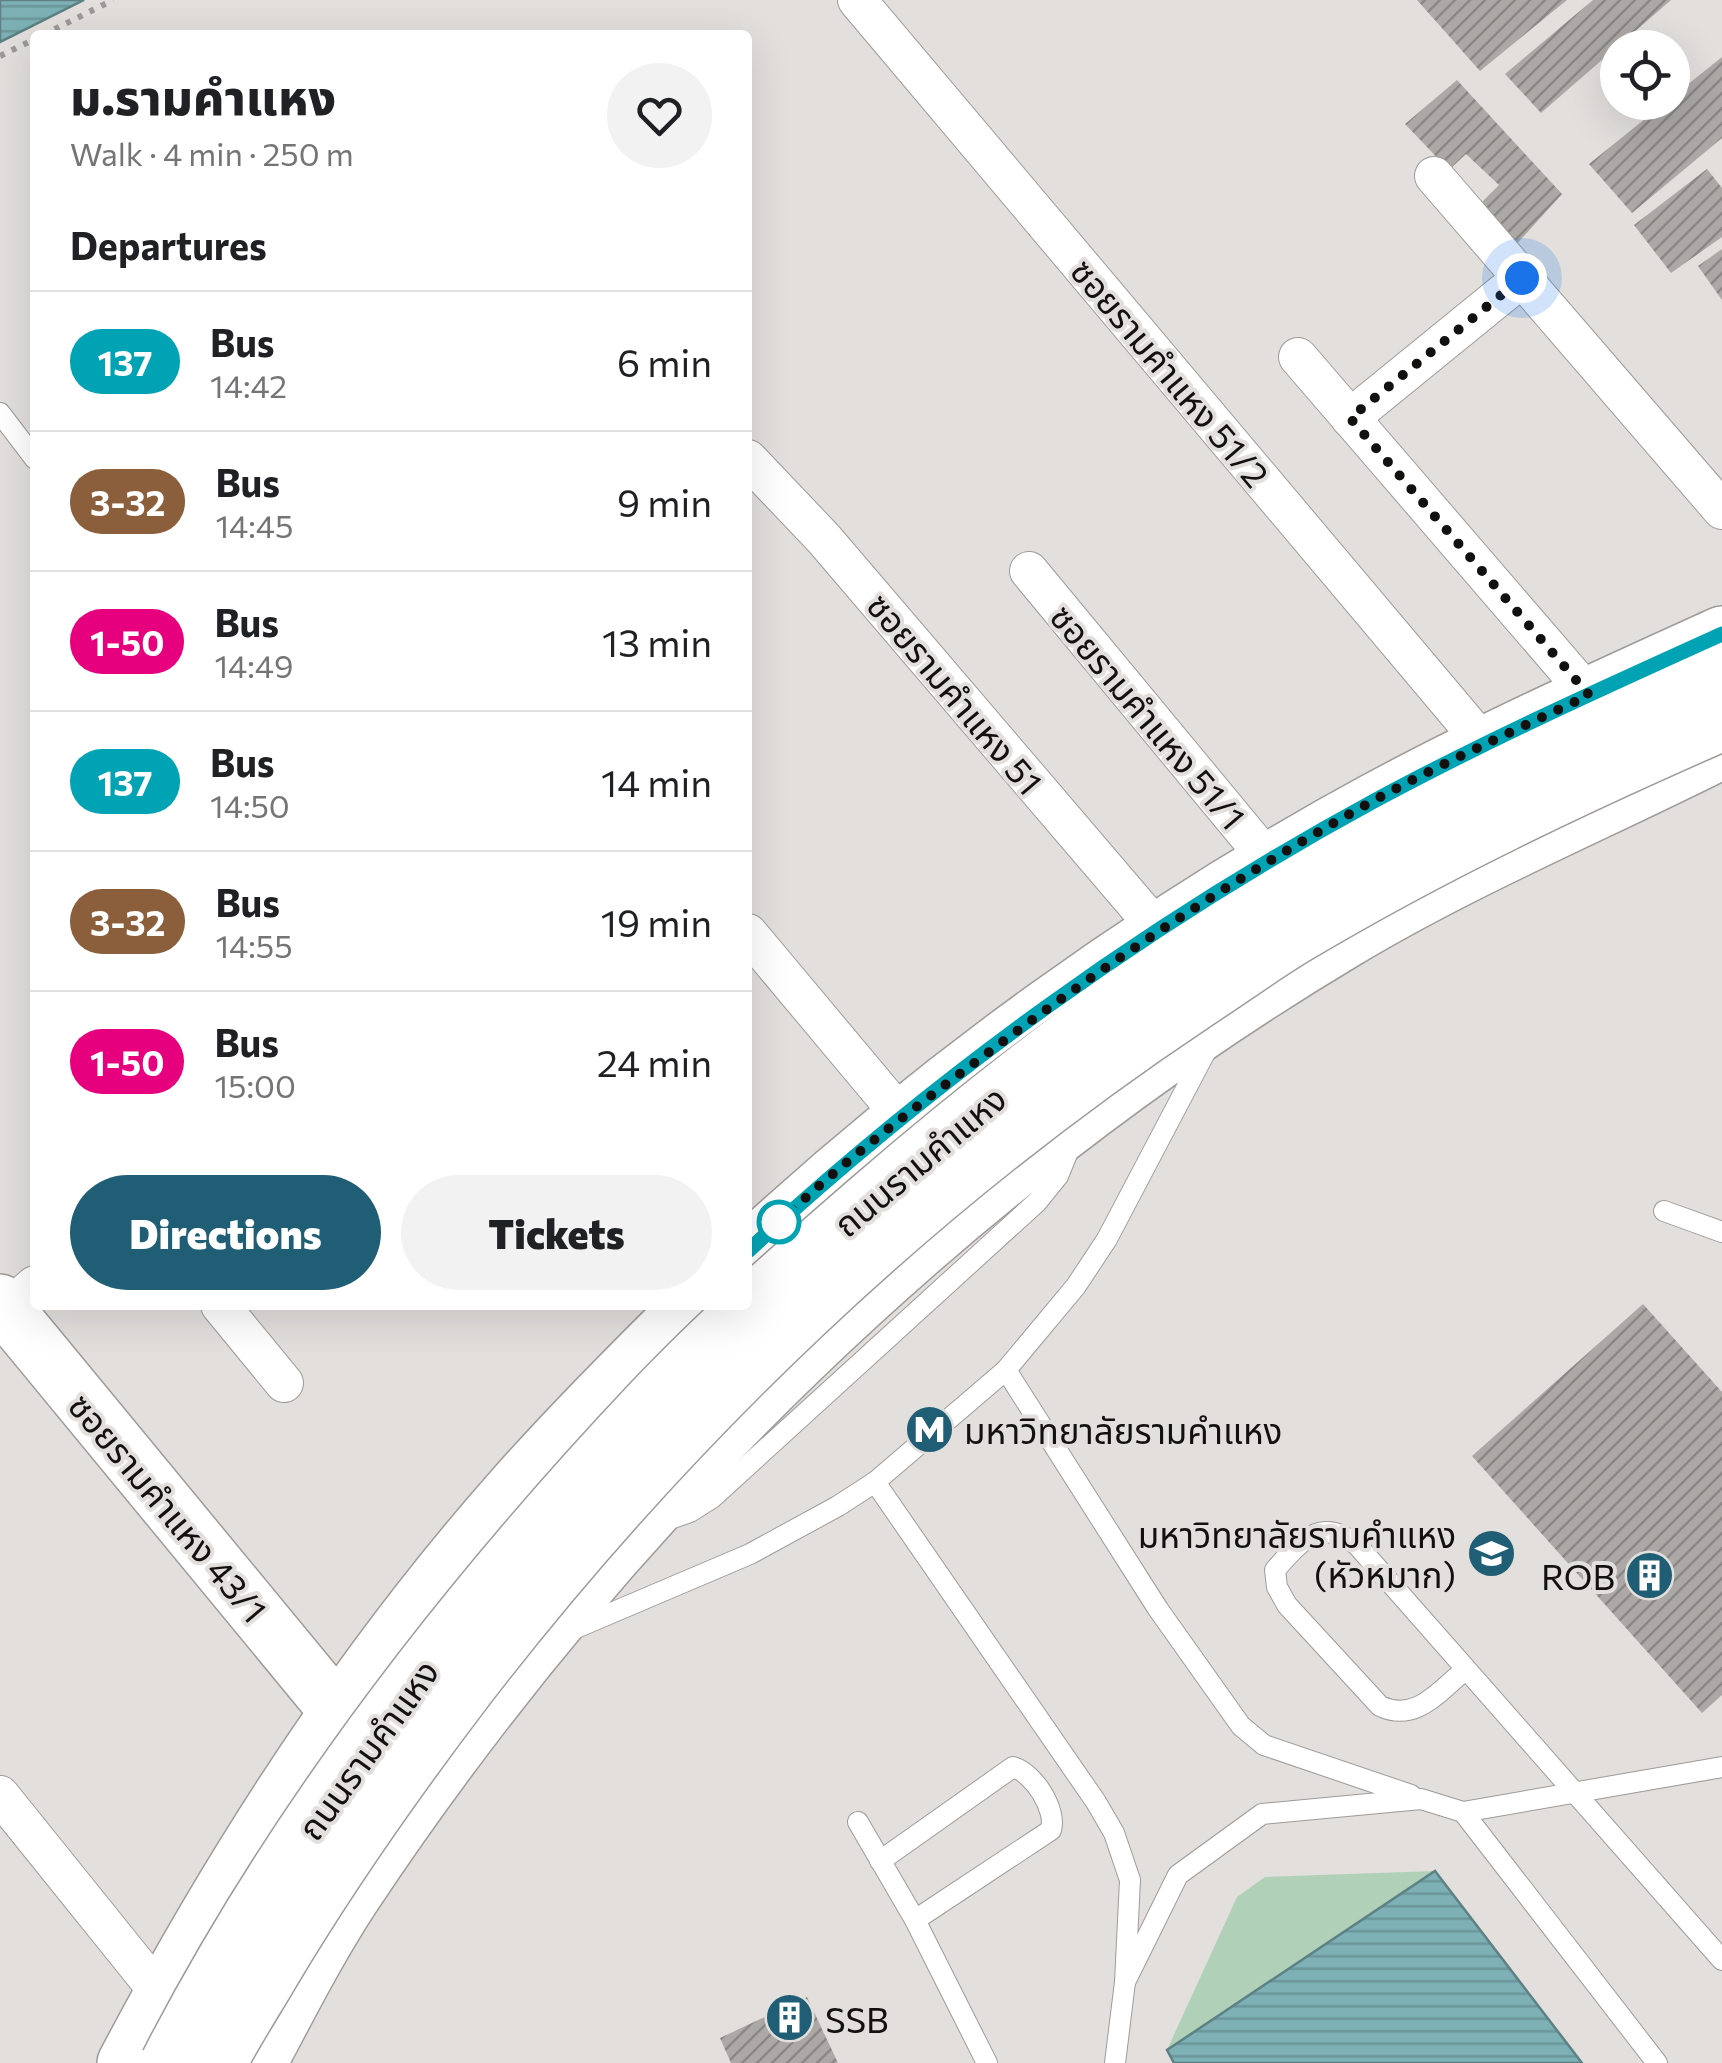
<!DOCTYPE html>
<html lang="en">
<head>
<meta charset="utf-8">
<style>
  :root { --surface:#fff; --page:#f2f2f2; --text:#202124; --muted:#757577; --line:#e0e0e0; --accent:#1f5e74 }
  body { margin:0; font-family:Commissioner,"Noto Sans Thai",sans-serif; background:var(--page); color:var(--text); height:100vh; display:flex; flex-direction:column; font-size:38px; white-space:nowrap }
  * { box-sizing:border-box; margin:0 }
  p { font-size:32px; color:var(--muted) }
  .icon { flex:none; width:55px; height:55px; fill:none; stroke:currentColor; stroke-width:2; stroke-linecap:round; stroke-linejoin:round }
  .map { position:relative; flex:1; overflow:hidden }
  .sheet { position:absolute; left:30px; top:30px; width:722px; height:1280px; display:flex; flex-direction:column; background:var(--surface); border-radius:10px; box-shadow:0 10px 40px #0002 }
  .sheet>* { flex:none }
  .badge { padding:0 20px; border-radius:32px; font-size:35px; line-height:65px }
  .tools { position:absolute; left:1600px; top:30px; display:grid; gap:20px }
  .tools a { display:grid; place-items:center; width:90px; height:90px; border-radius:50%; background:var(--surface); box-shadow:0 10px 40px #0002; font-size:50px }
  .you { position:absolute; width:50px; height:50px; margin:-25px; border:8px solid #fff; border-radius:50%; background:#1a73e8; box-shadow:0 0 0 15px #1a73e833 }
  .map>.badge { position:absolute; translate:-50% -50%; box-shadow:0 0 0 5px #fff }
  h2 { padding:0 40px; font-size:38px; line-height:90px }
  .round { display:grid; place-items:center; flex:none; width:105px; height:105px; border-radius:52px; background:var(--page) }
  .overview { display:flex; align-items:center; justify-content:space-between; height:170px; padding:0 40px }
  h1 { font-size:48px; font-weight:800; line-height:75px }
  .action { display:flex; gap:20px; margin-top:auto; padding:20px 40px }
  .action a { flex:1; height:115px; border-radius:60px; background:var(--accent); color:#fff; font-size:40px; font-weight:800; line-height:115px; text-align:center }
  .action a+a { background:var(--page); color:var(--text) }
  ul { padding:0; list-style:none }
  li { display:flex; align-items:center; gap:30px; height:140px; padding:0 40px; border-top:2px solid var(--line) }
  li div { flex:1 }
  li b { display:block; font-size:38px }
  li em { font-style:normal }
  li .badge { min-width:110px; font-weight:700; text-align:center }
  .map>svg:first-child { display:block }
</style>
</head>
<body>
<div class="map">
<svg width="1722" height="2063" viewBox="0 0 1722 2063">
  <defs>
    <pattern id="water-rules" width="6" height="5" patternUnits="userSpaceOnUse" patternTransform="scale(2.5)"><rect width="6" height="5" fill="#7db1b5"/><path d="M0 2.5h6" fill="none" stroke="#6b979b"/></pattern>
    <pattern id="building-hatch" width="6" height="6" patternUnits="userSpaceOnUse" patternTransform="scale(2.5)"><rect width="6" height="6" fill="#aba8a6"/><path d="M-1 1l2-2M0 6l6-6M5 7l2-2" fill="none" stroke="#8a8786"/></pattern>
  </defs>
  <rect width="100%" height="100%" fill="#e2dfdd"/>
  <polygon fill="#b0d0b8" points="1435,1871 1167,2050 1237,1897 1265,1877"/>
  <g fill="url(#water-rules)" stroke="#5d8184" stroke-width="2.5">
    <polygon points="0,0 84,0 0,42"/>
    <polygon points="1435,1871 1582,2063 1174,2063 1167,2050"/>
  </g>
  <g fill="url(#building-hatch)">
    <polygon points="1417,0 1567,0 1480,71"/>
    <polygon points="1593,0 1671,0 1541,113 1505,74"/>
    <polygon points="1722,57 1722,138 1632,213 1589,164 1666,102 1672,102 1672,97"/>
    <polygon points="1457,80 1562,194 1514,247 1478,206 1499,185 1466,154 1449,170 1405,124"/>
    <polygon points="1707,169 1722,188 1722,237 1671,273 1634,225"/>
    <polygon points="1722,249 1722,300 1698,266"/>
    <polygon points="1643,1304 1722,1392 1722,1695 1702,1713 1472,1456"/>
    <polygon points="807,1997 838,2063 731,2063 720,2038"/>
  </g>
  <g fill="none" stroke-linecap="round" stroke-linejoin="round">
    <defs>
      <g id="lane">
        <polyline points="0,413 35,459"/>
        <polyline points="1664,1211 1722,1232"/>
        <polyline points="1006,1370 1158,1609 1241,1726 1264,1745 1411,1795"/>
        <polyline points="875,1482 1096,1802 1114,1833 1130,1880 1125,1982 1115,2063"/>
        <polyline points="664,1521 690,1512 712,1498 1037,1202 1058,1176 1069,1149"/>
        <polyline points="569,1631 750,1554 838,1506 875,1482 1006,1370 1076,1286 1107,1239 1208,1047"/>
        <path d="M1465,1670C1439,1691 1416,1723 1380,1706L1287,1605L1277,1587L1275,1570C1299,1543 1320,1515 1357,1545L1722,1960"/>
        <polyline points="1463,1812 1722,1767"/>
        <polyline points="858,1822 915,1920 987,2063"/>
        <path d="M880,1861L1013,1767C1034,1773 1057,1810 1051,1830L915,1920"/>
        <polyline points="1125,1982 1178,1875 1262,1814 1421,1799 1463,1812 1657,2063"/>
      </g>
      <g id="street">
        <polyline points="857,0 1484,744"/>
        <polyline points="1434,176 1722,510"/>
        <polyline points="1298,357 1589,695"/>
        <polyline points="1350,418 1522,278"/>
        <polyline points="748,459 824,539 1159,931"/>
        <polyline points="1029,571 1269,861"/>
        <polyline points="748,933 902,1117"/>
        <polyline points="220,1305 284,1383"/>
        <polyline points="6,1310 35,1285"/>
        <polyline points="0,1795 161,1995"/>
      </g>
      <polyline id="secondary" points="0,1302 338,1712"/>
      <g id="primary">
        <path d="M748,1251C936,1077 1149,923 1374,801C1487,740 1605,687 1722,634"/>
        <path d="M125,2063C232,1860 359,1663 511,1491C568,1426 629,1365 690,1305"/>
        <path d="M259,2063C289,2007 318,1949 353,1896C606,1515 952,1176 1345,941C1465,869 1597,814 1722,751"/>
      </g>
    </defs>
    <use href="#lane" stroke="#9e9b99" stroke-width="22"/>
    <use href="#street" stroke="#9e9b99" stroke-width="40"/>
    <use href="#secondary" stroke="#9e9b99" stroke-width="58"/>
    <use href="#primary" stroke="#9e9b99" stroke-width="58"/>
    <g stroke="#9c9a98" stroke-width="6" stroke-dasharray="5 8" stroke-linecap="butt">
      <polyline points="43,35 113,0"/>
      <polyline points="0,56 35,39"/>
    </g>
    <use href="#lane" stroke="#fff" stroke-width="20"/>
    <use href="#street" stroke="#fff" stroke-width="38"/>
    <use href="#secondary" stroke="#fff" stroke-width="55"/>
    <use href="#primary" stroke="#fff" stroke-width="55"/>
    <defs>
      <g id="primary-bridge">
        <path d="M168,2063C293,1820 465,1599 652,1401C720,1329 796,1263 871,1198C997,1089 1131,986 1274,899C1417,813 1569,739 1722,673"/>
        <path d="M219,2063C235,2032 254,2003 271,1974C331,1873 398,1778 469,1685C673,1421 917,1188 1195,1003C1229,981 1263,956 1298,935C1434,854 1578,786 1722,723"/>
      </g>
    </defs>
    <use href="#primary-bridge" stroke="#9e9b99" stroke-width="58" stroke-linecap="butt"/>
    <use href="#primary-bridge" stroke="#fff" stroke-width="55"/>
  </g>
  <g fill="none" stroke-linecap="round" stroke-linejoin="round">
    <defs>
      <path id="line" d="M748,1251C936,1077 1149,923 1374,801C1487,740 1605,687 1722,634"/>
    </defs>
    <use href="#line" stroke="#fff" stroke-width="22"/>
    <use href="#line" stroke="#00a3b4" stroke-width="15"/>
    <path stroke="#121110" stroke-width="10" stroke-dasharray="0 18" d="M779,1222C844,1161 914,1108 985,1055C1108,962 1236,877 1371,802C1442,763 1516,730 1589,695L1350,418L1522,278"/>
  </g>
  <defs>
    <symbol id="metro-disc" viewBox="-11 -11 22 22"><circle r="9.5" fill="#1f5e74" stroke="#e2dfdd"/><path d="M-5.5 5V-5H-3L0 0L3-5H5.5V5H3V-.5L0 4L-3-.5V5Z" fill="#fff"/></symbol>
    <symbol id="university-disc" viewBox="-11 -11 22 22"><circle r="9.5" fill="#1f5e74" stroke="#e2dfdd"/><path d="M0-5L7-2L0 1L-7-2ZM-4 1L0 2.5L4 1V4Q0 6-4 4Z" fill="#fff"/></symbol>
    <symbol id="building-disc" viewBox="-11 -11 22 22"><circle r="9.5" fill="#1f5e74" stroke="#e2dfdd"/><path d="M-4-6H4V6H1V3H-1V6H-4ZM-2.5-4.3h1.7v1.8h-1.7ZM.8-4.3h1.7v1.8H.8ZM-2.5-1h1.7V.8h-1.7ZM.8-1h1.7V.8H.8Z" fill="#fff"/></symbol>
  </defs>
  <g fill-rule="evenodd">
    <use href="#metro-disc" x="902" y="1402" width="55" height="55"/>
    <use href="#university-disc" x="1464" y="1526" width="55" height="55"/>
    <use href="#building-disc" x="1622" y="1548" width="55" height="55"/>
    <use href="#building-disc" x="762" y="1990" width="55" height="55"/>
  </g>
  <circle fill="#fff" stroke="#00a3b4" stroke-width="5" cx="779" cy="1222" r="20"/>
  <g text-anchor="middle" dominant-baseline="central" stroke-width="8" stroke-linejoin="round" paint-order="stroke">
    <g font-size="35" fill="#121110" stroke="#e2dfdd">
      <text transform="translate(1171 372) rotate(50)">ซอยรามคำแหง 51/2</text>
      <text transform="translate(956 693) rotate(50)">ซอยรามคำแหง 51</text>
      <text transform="translate(1149 716) rotate(50)">ซอยรามคำแหง 51/1</text>
      <text transform="translate(919 1160) rotate(-40)">ถนนรามคำแหง</text>
      <text transform="translate(169 1507) rotate(50)">ซอยรามคำแหง 43/1</text>
      <text transform="translate(367 1749) rotate(-54)">ถนนรามคำแหง</text>
    </g>
    <g font-size="35" fill="#121110" stroke="#e2dfdd" text-anchor="start">
      <text x="964" y="1429">มหาวิทยาลัยรามคำแหง</text>
      <text x="1456" y="1533" text-anchor="end">มหาวิทยาลัยรามคำแหง<tspan x="1456" dy="40">(หัวหมาก)</tspan></text>
      <text x="1615" y="1575" text-anchor="end">ROB</text>
      <text x="825" y="2018">SSB</text>
    </g>
  </g>
</svg>
<div class="tools">
<a><svg class="icon" aria-label="locate" viewBox="0 0 24 24"><circle cx="12" cy="12" r="6"/><path d="M12 2v4M12 18v4M2 12h4M18 12h4"/></svg></a>
</div>
<div class="you" style="left:1522px;top:278px"></div>
<section class="sheet">
<div class="overview"><div><h1>ม.รามคำแหง</h1><p>Walk · 4 min · 250 m</p></div><a class="round"><svg class="icon" aria-label="heart" viewBox="0 0 24 24"><path d="M12 20l-8-8c-3-5 5-10 8-4 3-6 11-1 8 4z"/></svg></a></div>
<h2>Departures</h2>
<ul>
<li><span class="badge" style="background:#00a3b4;color:#fff">137</span><div><b>Bus</b><p>14:42</p></div><em>6 min</em></li>
<li><span class="badge" style="background:#8b5e3c;color:#fff">3-32</span><div><b>Bus</b><p>14:45</p></div><em>9 min</em></li>
<li><span class="badge" style="background:#e6007e;color:#fff">1-50</span><div><b>Bus</b><p>14:49</p></div><em>13 min</em></li>
<li><span class="badge" style="background:#00a3b4;color:#fff">137</span><div><b>Bus</b><p>14:50</p></div><em>14 min</em></li>
<li><span class="badge" style="background:#8b5e3c;color:#fff">3-32</span><div><b>Bus</b><p>14:55</p></div><em>19 min</em></li>
<li><span class="badge" style="background:#e6007e;color:#fff">1-50</span><div><b>Bus</b><p>15:00</p></div><em>24 min</em></li>
</ul>
<div class="action"><a>Directions</a><a>Tickets</a></div>
</section>
</div>
</body>
</html>
